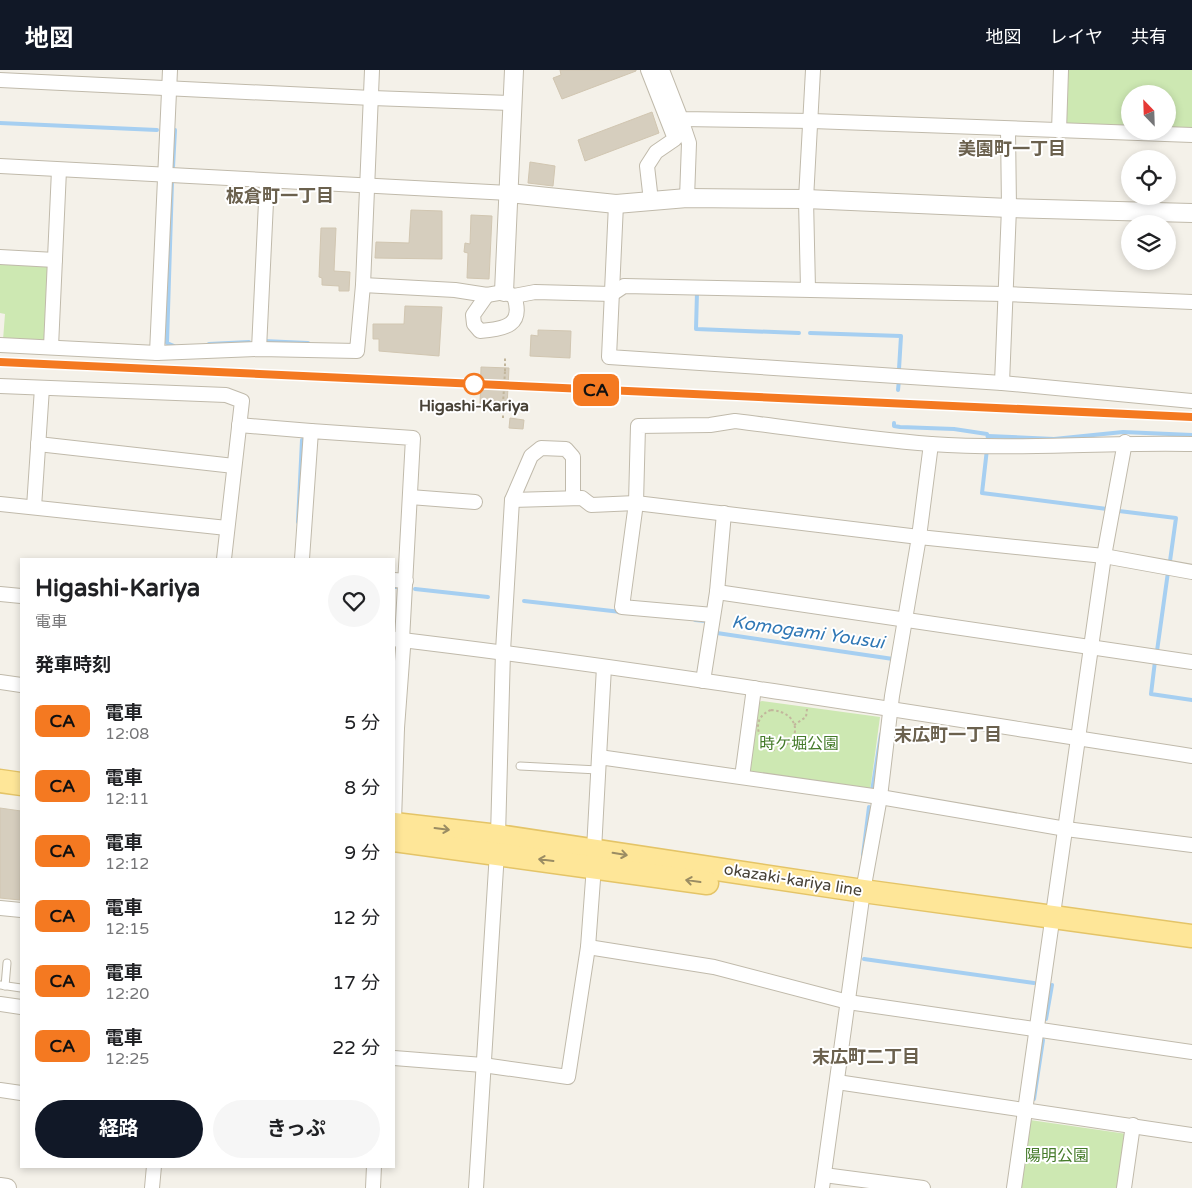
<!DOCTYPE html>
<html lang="ja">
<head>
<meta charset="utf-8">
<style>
  :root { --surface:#fff; --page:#f6f6f6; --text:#202124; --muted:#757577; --accent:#111827 }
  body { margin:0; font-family:"Varela Round","Noto Sans JP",sans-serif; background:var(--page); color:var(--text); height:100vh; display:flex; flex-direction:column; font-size:19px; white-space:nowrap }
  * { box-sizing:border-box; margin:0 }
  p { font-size:16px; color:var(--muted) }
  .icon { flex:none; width:28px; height:28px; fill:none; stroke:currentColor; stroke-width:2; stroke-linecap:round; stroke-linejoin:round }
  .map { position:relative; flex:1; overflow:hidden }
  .panel { position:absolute; left:20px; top:488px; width:375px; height:610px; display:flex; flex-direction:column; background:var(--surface); border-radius:0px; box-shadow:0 2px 8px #0003 }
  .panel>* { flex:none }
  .badge { padding:0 10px; border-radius:8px; font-size:18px; line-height:32px }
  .needle { width:32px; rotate:337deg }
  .buttons { position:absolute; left:1121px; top:15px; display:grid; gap:10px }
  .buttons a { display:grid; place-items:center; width:55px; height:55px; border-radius:50%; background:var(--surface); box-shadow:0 2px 8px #0003; font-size:25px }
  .map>.badge { position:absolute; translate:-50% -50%; box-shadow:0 0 0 2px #fff }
  h2 { padding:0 15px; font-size:19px; line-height:45px }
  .round { display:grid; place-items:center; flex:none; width:52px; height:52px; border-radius:26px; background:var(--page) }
  .summary { display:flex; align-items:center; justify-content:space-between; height:85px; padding:0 15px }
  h1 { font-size:24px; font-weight:700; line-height:38px }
  .cta { display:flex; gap:10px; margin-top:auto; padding:10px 15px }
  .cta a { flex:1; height:58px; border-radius:30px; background:var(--accent); color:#fff; font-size:20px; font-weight:700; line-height:58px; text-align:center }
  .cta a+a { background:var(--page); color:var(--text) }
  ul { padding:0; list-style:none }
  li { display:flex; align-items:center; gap:15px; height:65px; padding:0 15px }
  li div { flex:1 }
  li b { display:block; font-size:19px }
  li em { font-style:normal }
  li .badge { min-width:55px; font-weight:700; text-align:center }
  header { display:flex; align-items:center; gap:30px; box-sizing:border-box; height:70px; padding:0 25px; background:var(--accent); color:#fff }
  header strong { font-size:24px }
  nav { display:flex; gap:28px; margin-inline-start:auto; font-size:18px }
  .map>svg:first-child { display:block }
</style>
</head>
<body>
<header>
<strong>地図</strong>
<nav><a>地図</a><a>レイヤ</a><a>共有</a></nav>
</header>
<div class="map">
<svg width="1192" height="1118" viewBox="0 0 1192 1118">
  <rect width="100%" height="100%" fill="#f4f1e9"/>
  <g fill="#cde8b2">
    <polygon points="1066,0 1192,0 1192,61 1168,60 1168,24 1130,24 1130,59 1069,56 1064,52"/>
    <polygon points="0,194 49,195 45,272 3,270 5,244 0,243"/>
    <polygon points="762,631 880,647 870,721 749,705 747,700 756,633"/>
    <polygon points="1030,1050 1127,1064 1119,1118 1020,1118"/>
  </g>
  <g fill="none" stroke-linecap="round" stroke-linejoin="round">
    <g stroke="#a6cff1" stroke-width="4">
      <polyline points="0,53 157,60"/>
      <polyline points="173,97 175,60"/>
      <polyline points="172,112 167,273 174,276"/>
      <polyline points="697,222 696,259 799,263"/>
      <polyline points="810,263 901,266 899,299"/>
      <polyline points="263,271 308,273"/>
      <polyline points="209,274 249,272"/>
      <polyline points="898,320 899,310"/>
      <polyline points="894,353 894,356 900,357 954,359 987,364 988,368"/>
      <polyline points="988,366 1054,369 1123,362 1192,365"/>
      <polyline points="987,379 982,423 1107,439"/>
      <polyline points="1119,441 1176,448 1170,491"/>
      <polyline points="298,452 302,370"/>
      <polyline points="394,517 396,517"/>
      <polyline points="415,519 488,527"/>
      <polyline points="524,531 621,542"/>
      <polyline points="695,550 705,551"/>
      <polyline points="717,563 893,589 892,592"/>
      <polyline points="1157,581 1168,502"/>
      <polyline points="1155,591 1151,624 1192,630"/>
      <polyline points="872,721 881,664"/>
      <polyline points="863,785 869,737"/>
      <polyline points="864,889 1034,913"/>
      <polyline points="1046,949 1052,915"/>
      <polyline points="1034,1029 1043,970"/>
    </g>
  </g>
  <g fill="#d6cebe" stroke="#d1c6b1">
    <polygon points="560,0 636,0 636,1 562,29 553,8 561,5"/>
    <polygon points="652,42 659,63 585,91 578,70"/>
    <polygon points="530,92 555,96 553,116 528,113"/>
    <polygon points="411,140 442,141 442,189 375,188 376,172 409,173"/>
    <polygon points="471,145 492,146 489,209 467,208 468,183 464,182 465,173 470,174"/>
    <polygon points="321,158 336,158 334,201 350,202 349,221 339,221 339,216 322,215 322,208 319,207"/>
    <polygon points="405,236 442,237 439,286 379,281 379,269 373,269 373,254 404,254"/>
    <polygon points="538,260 571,261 570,288 530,286 531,265 538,266"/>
    <polygon points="481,297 509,298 507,336 480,335"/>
    <polygon points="510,348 524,350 523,359 509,358"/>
    <polygon points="0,738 21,741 20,830 0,828"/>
  </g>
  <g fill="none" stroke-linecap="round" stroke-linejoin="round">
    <defs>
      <g id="service">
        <polyline points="520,696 598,700"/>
        <polyline points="0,915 21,918"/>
        <polyline points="5,916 7,893"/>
      </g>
      <g id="minor">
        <polyline points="648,0 675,69 656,82 647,96 651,131"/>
        <polyline points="662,0 681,49 812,51 1192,65"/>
        <polyline points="0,10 372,28 513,33"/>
        <polyline points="681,49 689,73 687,128"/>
        <polyline points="1059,61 1061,0"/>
        <polyline points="0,96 509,123"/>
        <polyline points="616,134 609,287 1002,313 1192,331"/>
        <polyline points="0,187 55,190"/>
        <polyline points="363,215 455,220 487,225 504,222 514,226 535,222 612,224 624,216 1004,224 1192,232"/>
        <polyline points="808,219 806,129 813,0"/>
        <path d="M487,225L473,245L474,254L480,261C506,259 524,255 514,226"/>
        <polyline points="0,275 157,283 259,279 357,281 363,215 372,0"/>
        <polyline points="51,277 59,100"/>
        <polyline points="259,279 267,111"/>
        <polyline points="157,283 170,0"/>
        <polyline points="1002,313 1009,138 1008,60"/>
        <polyline points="0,316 226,325 242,331 224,489"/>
        <polyline points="239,355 311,361"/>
        <polyline points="38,374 234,396"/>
        <polyline points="931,374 919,467 1104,486 1192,502"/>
        <polyline points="410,427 475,432"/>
        <polyline points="512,430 582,428 591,435 636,433 919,467 892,626 880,727 863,821 822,1118"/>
        <polyline points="0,434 227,458"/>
        <polyline points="34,437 42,318"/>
        <polyline points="302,489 311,361 413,368 402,570 403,578 397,658 394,657"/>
        <polyline points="394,510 406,511"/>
        <polyline points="717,522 1192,592"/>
        <polyline points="0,524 21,526"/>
        <path d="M713,545L622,537L636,433L638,356L710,355L735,351C800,359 865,369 931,374C1017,380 1105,372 1192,374"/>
        <path d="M394,569C661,601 926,645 1192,686"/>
        <polyline points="703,611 717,522 724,443"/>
        <polyline points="0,612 21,615"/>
        <polyline points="599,687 604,597"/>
        <polyline points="742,707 754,618"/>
        <polyline points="394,751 397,658"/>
        <polyline points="594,780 599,687 880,727 1066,759 1192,775"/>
        <polyline points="0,838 21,840"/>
        <polyline points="588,877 714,897 848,932 1192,982"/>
        <polyline points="0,934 21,937"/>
        <polyline points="394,988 483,995 568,1007 588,877 594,796"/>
        <polyline points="837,1012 1192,1065"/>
        <polyline points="0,1020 21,1023"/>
        <polyline points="824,1105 923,1118"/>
        <polyline points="152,1118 154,1096"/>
        <polyline points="373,1118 374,1096"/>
        <polyline points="476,1118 498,766 503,581 512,430 531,386 541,378 566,379 573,387 573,428"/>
        <polyline points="1014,1118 1104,486 1125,372"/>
        <polyline points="1124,1118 1133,1055"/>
      </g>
      <g id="tertiary">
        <polyline points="509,123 616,134 687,128 806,129 1009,138 1192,143"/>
        <polyline points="504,222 514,0"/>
        <polyline points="0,1117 7,1118"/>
      </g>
      <g id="primary">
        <polyline points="0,711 21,714"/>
        <polyline points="394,754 498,766 863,821 1192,866"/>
        <polyline points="394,770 707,813"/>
      </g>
    </defs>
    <use href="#service" stroke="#c0baab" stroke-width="9"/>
    <use href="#minor" stroke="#c0baab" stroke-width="16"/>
    <use href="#tertiary" stroke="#c0baab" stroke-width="20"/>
    <use href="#primary" stroke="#e4c467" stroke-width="25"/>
    <g stroke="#c2b69c" stroke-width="2" stroke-dasharray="2.5 2.5" stroke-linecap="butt">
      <polyline points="505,301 505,288"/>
      <polyline points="503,348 503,334"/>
      <path d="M771,640C801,642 804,673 774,680C757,671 750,648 771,640Z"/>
      <polyline points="794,655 806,647 807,639"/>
    </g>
    <use href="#service" stroke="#fff" stroke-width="7"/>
    <use href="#minor" stroke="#fff" stroke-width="14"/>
    <use href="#tertiary" stroke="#fff" stroke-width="18"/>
    <use href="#primary" stroke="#fee698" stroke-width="22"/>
    <defs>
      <polyline id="rail" points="0,292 1192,347"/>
    </defs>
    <use href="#rail" stroke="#989898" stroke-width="5.5"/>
    <use href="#rail" stroke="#fff" stroke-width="4" stroke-dasharray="11" stroke-linecap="butt"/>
    <polyline stroke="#c2b69c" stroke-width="2" stroke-dasharray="2.5 2.5" stroke-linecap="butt" points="503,334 505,301"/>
  </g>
  <defs><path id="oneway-shaft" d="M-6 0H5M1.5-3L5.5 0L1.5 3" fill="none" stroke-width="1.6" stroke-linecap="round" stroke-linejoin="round" transform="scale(1.25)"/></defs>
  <g stroke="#9a8c63">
    <use href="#oneway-shaft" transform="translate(442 759) rotate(7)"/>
    <use href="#oneway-shaft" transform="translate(620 784) rotate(9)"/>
    <use href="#oneway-shaft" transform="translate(546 790) rotate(-173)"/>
    <use href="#oneway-shaft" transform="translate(693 811) rotate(-172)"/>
  </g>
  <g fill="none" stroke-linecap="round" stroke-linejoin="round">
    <defs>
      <polyline id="line" points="0,292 1192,347"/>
    </defs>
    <use href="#line" stroke="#fff" stroke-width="11"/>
    <use href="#line" stroke="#f47921" stroke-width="8"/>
  </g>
  <circle fill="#fff" stroke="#f47921" stroke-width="2.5" cx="474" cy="314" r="10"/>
  <g text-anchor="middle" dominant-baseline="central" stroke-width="4" stroke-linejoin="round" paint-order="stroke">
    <g font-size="16" font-weight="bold" fill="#484237" stroke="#fff">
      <text x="474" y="336">Higashi-Kariya</text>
    </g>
    <g font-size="16" fill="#457b2a" stroke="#fff">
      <text x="799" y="674">時ケ堀公園</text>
      <text x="1057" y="1086">陽明公園</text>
    </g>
    <g font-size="16" fill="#484237" stroke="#fff">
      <text transform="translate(793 810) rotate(9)">okazaki-kariya line</text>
    </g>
    <g font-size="18" font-weight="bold" fill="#6b614e" stroke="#fff">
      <text x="1012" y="79">美園町一丁目</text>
      <text x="280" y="126">板倉町一丁目</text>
      <text x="948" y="665">末広町一丁目</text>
      <text x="866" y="987">末広町二丁目</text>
    </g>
    <g font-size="18" font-style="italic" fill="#2f77b5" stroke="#fff">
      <text transform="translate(808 562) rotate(8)">Komogami Yousui</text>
    </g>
  </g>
</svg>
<div class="buttons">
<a><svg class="needle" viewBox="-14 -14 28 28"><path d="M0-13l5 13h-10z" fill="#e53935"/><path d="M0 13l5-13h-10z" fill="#757577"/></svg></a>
<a><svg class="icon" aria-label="locate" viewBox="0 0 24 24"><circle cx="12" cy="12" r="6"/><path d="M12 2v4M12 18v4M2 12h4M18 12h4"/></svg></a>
<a><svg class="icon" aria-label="layers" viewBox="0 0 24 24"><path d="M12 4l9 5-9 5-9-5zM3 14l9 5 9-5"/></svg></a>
</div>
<b class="badge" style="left:596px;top:320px;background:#f47921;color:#111">CA</b>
<section class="panel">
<div class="summary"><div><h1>Higashi-Kariya</h1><p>電車</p></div><a class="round"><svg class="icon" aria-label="heart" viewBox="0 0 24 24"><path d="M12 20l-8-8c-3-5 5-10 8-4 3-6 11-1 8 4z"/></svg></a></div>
<h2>発車時刻</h2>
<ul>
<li><span class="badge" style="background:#f47921;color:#111">CA</span><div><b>電車</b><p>12:08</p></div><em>5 分</em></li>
<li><span class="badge" style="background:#f47921;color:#111">CA</span><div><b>電車</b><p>12:11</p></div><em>8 分</em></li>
<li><span class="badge" style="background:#f47921;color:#111">CA</span><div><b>電車</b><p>12:12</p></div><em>9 分</em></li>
<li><span class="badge" style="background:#f47921;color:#111">CA</span><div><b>電車</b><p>12:15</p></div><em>12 分</em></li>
<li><span class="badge" style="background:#f47921;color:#111">CA</span><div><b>電車</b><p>12:20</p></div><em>17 分</em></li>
<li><span class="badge" style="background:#f47921;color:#111">CA</span><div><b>電車</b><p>12:25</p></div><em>22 分</em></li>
</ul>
<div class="cta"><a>経路</a><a>きっぷ</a></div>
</section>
</div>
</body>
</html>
